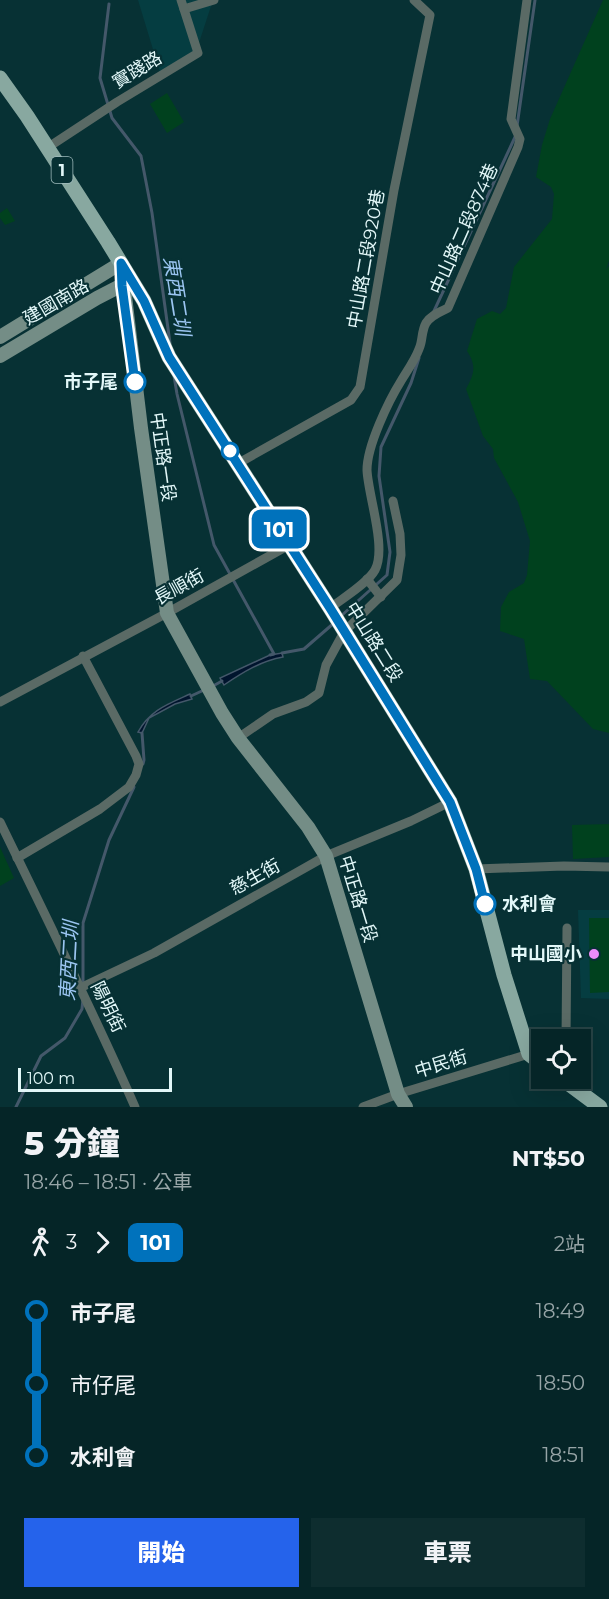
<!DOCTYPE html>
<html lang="zh-TW">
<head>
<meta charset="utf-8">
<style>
  :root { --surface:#052527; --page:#0e2d2f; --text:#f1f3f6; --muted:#97a5a7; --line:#264244; --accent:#2563eb }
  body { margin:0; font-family:Montserrat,"Noto Sans TC",sans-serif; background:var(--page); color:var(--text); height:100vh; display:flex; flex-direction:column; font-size:22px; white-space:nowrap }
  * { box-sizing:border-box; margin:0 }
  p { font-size:20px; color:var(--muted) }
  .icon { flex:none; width:33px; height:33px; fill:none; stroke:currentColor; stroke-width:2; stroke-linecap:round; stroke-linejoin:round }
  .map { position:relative; height:1107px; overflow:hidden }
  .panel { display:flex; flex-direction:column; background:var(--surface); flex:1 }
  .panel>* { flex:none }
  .badge { padding:0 12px; border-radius:9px; font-size:21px; line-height:39px }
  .tools { position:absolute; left:531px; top:1029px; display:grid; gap:12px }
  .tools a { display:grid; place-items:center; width:60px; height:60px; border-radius:0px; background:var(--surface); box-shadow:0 6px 24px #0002,0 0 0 2px var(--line); font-size:30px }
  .scale { position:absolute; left:18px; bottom:15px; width:154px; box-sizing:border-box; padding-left:6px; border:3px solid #e2f7f8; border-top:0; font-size:16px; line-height:21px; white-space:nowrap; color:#e2f7f8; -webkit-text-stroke:4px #073134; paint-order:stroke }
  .map>.badge { position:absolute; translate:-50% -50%; box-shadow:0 0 0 3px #fff }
  .legs { display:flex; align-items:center; gap:9px; height:66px; padding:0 24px; font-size:20px }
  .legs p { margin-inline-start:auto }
  .overview { display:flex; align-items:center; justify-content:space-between; height:102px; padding:0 24px }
  h1 { font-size:33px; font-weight:800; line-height:45px }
  .primary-button { display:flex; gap:12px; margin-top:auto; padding:12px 24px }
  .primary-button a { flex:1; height:69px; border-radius:0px; background:var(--accent); color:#fff; font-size:24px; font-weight:800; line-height:69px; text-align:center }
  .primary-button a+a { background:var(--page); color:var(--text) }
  ul { padding:0 24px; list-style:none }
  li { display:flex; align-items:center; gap:21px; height:72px; font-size:22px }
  li i { display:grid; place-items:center; width:9px; height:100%; margin:0 8px; background:currentColor }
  li i::after { content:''; width:15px; height:15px; margin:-8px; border:4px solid; border-radius:50%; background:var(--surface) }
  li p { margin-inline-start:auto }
  li:first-child i { background:linear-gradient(#0000 50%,currentColor 0) }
  li:last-child i { background:linear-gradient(currentColor 50%,#0000 0) }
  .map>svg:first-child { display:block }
</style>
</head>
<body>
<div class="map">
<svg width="609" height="1107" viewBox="0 0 609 1107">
  <rect width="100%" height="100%" fill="#073134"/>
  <g fill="#053d41">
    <polygon points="138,0 213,0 194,58 162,79"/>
    <polygon points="578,910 609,910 609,999 581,998"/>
  </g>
  <g fill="#00411e">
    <path d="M603,0H609V261L606,270L609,265V733L593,729L547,681L530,679L524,639L500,631L501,607L509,592L524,583L527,575L530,541L518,502L494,458L493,449L483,436L466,389C474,374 477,366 467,351L477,319L492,311L500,314L506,308L514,267L552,219L554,194L551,187L536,177L542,145L550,119Z"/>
    <polygon points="167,93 184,122 167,133 150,104"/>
    <polygon points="7,208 15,221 5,225 0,218 0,213"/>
    <polygon points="609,824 609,857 573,859 572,825"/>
    <polygon points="0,847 14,878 0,886"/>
    <polygon points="589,918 609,918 609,992 590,993"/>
  </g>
  <g fill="#00142d" stroke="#44586a" stroke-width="1.5">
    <path d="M282,653L283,657C261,661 243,672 224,685L220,678L270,655Z"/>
    <path d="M190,694L192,699L175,704L149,718L142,733L138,732C150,710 168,704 190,694Z"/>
  </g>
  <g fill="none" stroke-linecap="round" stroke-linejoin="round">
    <g stroke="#44586a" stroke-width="3">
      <polyline points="109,4 100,78 112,118 141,156 152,213 170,343"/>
      <polyline points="517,126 535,0"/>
      <polyline points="434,311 516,135"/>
      <polyline points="174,376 177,394 214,545 274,654 270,655"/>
      <polyline points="341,616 387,575 390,552 379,476 381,447 411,383 419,358"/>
      <polyline points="282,653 304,649 334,623"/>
      <polyline points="213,686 222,681"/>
      <polyline points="191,696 204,690"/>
      <polyline points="142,733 144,760 143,764"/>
      <polyline points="83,983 83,923 109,840 134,787"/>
      <polyline points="16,1107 41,1056 65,1038 82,1009 83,999"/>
    </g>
    <g stroke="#5a6a65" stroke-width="9">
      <polyline points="184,9 214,0"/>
      <polyline points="47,148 117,102 198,53 181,0"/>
      <polyline points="237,464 351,400 360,387 394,190 430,15 414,0"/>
      <polyline points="367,579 381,597"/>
      <path d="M330,608C342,599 368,583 375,570C387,548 368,495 367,470C367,446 388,402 401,381C407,371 415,360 419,349C423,341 421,332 426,323C431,315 440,312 448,308L518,147L520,139L511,119L527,0"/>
      <polyline points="0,702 167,613 289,545"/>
      <polyline points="238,738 273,714 306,702 319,693 326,665 344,632 397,580 401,555 400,534 393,501"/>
      <path d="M0,822C46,917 93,1011 135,1107"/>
      <polyline points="17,858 100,809 129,787 136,775 139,764 136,756 83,656"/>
      <polyline points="476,869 564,866 609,867"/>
      <polyline points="80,988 154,953 326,856 411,821 450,802"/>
      <polyline points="566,1040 567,928"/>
      <polyline points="363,1107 398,1094 529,1054"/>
    </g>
    <g stroke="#748d86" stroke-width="14">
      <polyline points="0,337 121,263 141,428 167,613 222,713 238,738 308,827 326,856 398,1094 406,1107"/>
      <polyline points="0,356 97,298 128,282"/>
    </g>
    <g stroke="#88a8a0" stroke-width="15">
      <polyline points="0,78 27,116 108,242 144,301 169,357 330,608 450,802 476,869 504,975 529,1054 542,1064"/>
      <polyline points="561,1078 600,1107"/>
    </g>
  </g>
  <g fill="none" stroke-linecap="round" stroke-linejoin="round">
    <defs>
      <polyline id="line-1" points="135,382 122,286 121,263 144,301 169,357 330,608 450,802 476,869 485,904"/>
    </defs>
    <use href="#line-1" stroke="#fff" stroke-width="14"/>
    <use href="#line-1" stroke="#0072bc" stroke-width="9"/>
  </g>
  <g fill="#fff" stroke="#0072bc" stroke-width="3">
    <circle cx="135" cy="382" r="10"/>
    <circle cx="230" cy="451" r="8"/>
    <circle cx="485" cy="904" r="10"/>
  </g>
  <circle fill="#ed8cf9" stroke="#073134" stroke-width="2" cx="594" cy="954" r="6"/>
  <g text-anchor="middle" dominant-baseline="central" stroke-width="4.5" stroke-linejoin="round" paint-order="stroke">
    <rect fill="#073134" stroke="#a0bcbd" stroke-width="1.5" x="51.5" y="157" width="21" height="26" rx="4.5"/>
    <g font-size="16" font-weight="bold" fill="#e2f7f8">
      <text x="62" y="170">1</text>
    </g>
    <g font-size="18" fill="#e2f7f8" stroke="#073134">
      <text transform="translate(137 70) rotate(-31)">實踐路</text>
      <text transform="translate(464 229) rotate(-66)">中山路二段874巷</text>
      <text transform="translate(366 259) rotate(-80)">中山路二段920巷</text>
      <text transform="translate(56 302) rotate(-30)">建國南路</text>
      <text transform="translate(163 457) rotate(82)">中正路一段</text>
      <text transform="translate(179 587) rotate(-29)">長順街</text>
      <text transform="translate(374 642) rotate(58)">中山路二段</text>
      <text transform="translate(255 877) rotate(-29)">慈生街</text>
      <text transform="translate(358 899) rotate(73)">中正路一段</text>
      <text transform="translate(108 1007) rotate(64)">陽明街</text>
      <text transform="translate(441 1064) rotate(-17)">中民街</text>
    </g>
    <g font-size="18" font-weight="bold" fill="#e2f7f8" stroke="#073134" text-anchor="end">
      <text x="118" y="382">市子尾</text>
      <text x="502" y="904" text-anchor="start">水利會</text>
    </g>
    <g font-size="18" font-weight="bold" fill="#e2f7f8" stroke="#073134" text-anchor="end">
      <text x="582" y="954">中山國小</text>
    </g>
    <g font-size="20" font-style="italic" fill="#9bc5f1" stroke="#073134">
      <text transform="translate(177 296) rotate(81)">東西二圳</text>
      <text transform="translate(69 961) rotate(-87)">東西二圳</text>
    </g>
  </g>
</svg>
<div class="tools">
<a><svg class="icon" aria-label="locate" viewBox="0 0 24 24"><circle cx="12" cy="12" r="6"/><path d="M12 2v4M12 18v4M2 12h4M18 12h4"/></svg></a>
</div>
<div class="scale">100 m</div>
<b class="badge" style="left:279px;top:529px;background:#0072bc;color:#fff">101</b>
</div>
<section class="panel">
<div class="overview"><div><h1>5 分鐘</h1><p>18:46 – 18:51 · 公車</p></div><b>NT$50</b></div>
<div class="legs"><svg class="icon" aria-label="walk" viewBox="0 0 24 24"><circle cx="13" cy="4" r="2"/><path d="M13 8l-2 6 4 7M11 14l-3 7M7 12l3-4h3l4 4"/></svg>3<svg class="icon" aria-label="forward" viewBox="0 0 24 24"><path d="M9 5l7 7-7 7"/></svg><b class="badge" style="background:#0072bc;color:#fff">101</b><p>2站</p></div>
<ul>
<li><i style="color:#0072bc"></i><b>市子尾</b><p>18:49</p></li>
<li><i style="color:#0072bc"></i><span>市仔尾</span><p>18:50</p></li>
<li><i style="color:#0072bc"></i><b>水利會</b><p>18:51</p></li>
</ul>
<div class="primary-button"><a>開始</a><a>車票</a></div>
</section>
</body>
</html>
